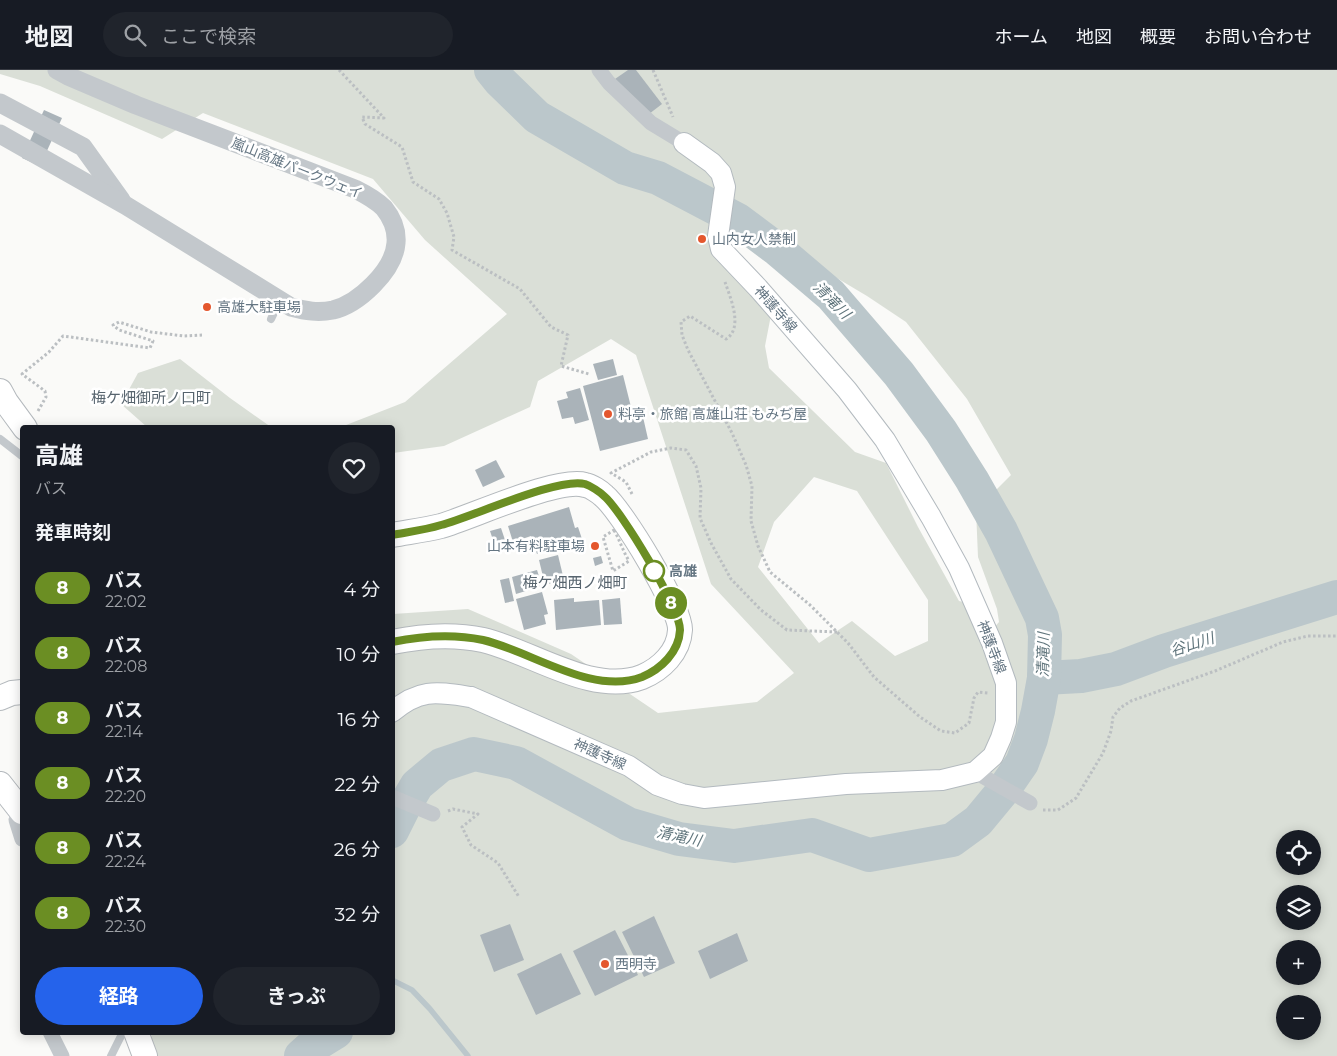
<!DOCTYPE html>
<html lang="ja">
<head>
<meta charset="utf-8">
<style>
  :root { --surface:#171b24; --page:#20242c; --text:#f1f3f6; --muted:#9ea1a6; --line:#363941; --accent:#2563eb }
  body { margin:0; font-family:Montserrat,"Noto Sans JP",sans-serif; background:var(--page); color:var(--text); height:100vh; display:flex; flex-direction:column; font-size:19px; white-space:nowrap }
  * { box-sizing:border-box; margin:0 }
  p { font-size:16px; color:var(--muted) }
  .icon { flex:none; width:28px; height:28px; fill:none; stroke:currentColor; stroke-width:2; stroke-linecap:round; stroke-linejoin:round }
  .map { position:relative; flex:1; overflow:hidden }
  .panel { position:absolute; left:20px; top:355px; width:375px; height:610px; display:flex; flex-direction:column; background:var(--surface); border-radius:5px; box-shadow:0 2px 12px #0003 }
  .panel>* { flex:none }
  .badge { padding:0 10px; border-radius:16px; font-size:18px; line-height:32px }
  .fabs { position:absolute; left:1276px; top:760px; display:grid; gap:10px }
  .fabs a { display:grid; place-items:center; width:45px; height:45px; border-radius:50%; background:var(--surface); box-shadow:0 2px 12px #0003; font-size:25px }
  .map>.badge { position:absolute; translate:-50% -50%; box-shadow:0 0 0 2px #fff }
  h2 { padding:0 15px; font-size:19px; line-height:45px }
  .round { display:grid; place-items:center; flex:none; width:52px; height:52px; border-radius:26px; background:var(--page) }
  .overview { display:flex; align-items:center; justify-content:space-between; height:85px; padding:0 15px }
  h1 { font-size:24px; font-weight:700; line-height:38px }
  .primary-button { display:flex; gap:10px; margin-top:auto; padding:10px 15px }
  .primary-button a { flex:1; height:58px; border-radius:30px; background:var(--accent); color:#fff; font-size:20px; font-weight:700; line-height:58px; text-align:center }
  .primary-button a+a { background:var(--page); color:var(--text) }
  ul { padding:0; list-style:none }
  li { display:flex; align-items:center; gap:15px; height:65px; padding:0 15px }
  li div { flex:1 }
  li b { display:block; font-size:19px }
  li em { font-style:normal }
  li .badge { min-width:55px; font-weight:700; text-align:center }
  header { display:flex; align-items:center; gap:30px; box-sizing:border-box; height:70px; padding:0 25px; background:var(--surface); border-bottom:1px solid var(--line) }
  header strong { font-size:24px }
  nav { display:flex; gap:28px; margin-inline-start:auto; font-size:18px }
  .search { width:350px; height:45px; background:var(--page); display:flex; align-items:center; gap:12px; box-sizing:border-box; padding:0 18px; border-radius:28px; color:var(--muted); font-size:19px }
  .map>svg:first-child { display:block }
</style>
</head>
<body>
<header>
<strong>地図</strong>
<div class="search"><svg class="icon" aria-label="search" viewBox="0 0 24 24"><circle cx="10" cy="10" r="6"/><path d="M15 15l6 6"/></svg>ここで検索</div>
<nav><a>ホーム</a><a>地図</a><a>概要</a><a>お問い合わせ</a></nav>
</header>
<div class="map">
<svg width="1337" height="986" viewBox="0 0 1337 986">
  <rect width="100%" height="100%" fill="#fafaf8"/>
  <g fill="#dadfd7" fill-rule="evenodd">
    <path d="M0,0H1337V986H155L151,964L154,963L392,962L393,544L468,539L571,584L658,643L757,632L794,603L711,514L636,285L611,269L538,311L530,337L444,376L393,383L392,358L341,357L405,332L507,244L425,170L373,109L203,43L162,69L40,16L0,4ZM735,141L783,176L867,226L906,252L967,329L1011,405L976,440L978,487L997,539L999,552L992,560L971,534L959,531L918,457L886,393L855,382L769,298L765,276L771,245L716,181ZM814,407L857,421L928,530V571L895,586L852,551L819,573L758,497L774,452ZM1285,769H1312V796H1285ZM1285,824H1312V851H1285ZM1285,879H1312V906H1285ZM1285,934H1312V961H1285Z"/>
    <polygon points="180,289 230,328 271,357 147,357 121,334 138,303"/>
  </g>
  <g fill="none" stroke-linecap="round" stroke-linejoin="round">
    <polyline stroke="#bbc7cb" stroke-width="5.5" points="392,910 412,920 430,939 468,986"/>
    <g stroke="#bbc7cb" stroke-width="34">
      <polyline points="1044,608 1081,606 1116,599 1164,581 1337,527"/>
      <polyline points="392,761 404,737 417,715 441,695 474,684 516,693 628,754 679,769 734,776 812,765 869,785 952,770 978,751 1002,722 1022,693 1031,669 1038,641 1044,608 1045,565 1042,548 1001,461 972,410 941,361 899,304 831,225 778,180 738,150 658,108 625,98 537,47 499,10 491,0"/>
      <polyline points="301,986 310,978 336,962"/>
    </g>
  </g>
  <g fill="#aab3b9">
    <polygon points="628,0 636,0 662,34 649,44 615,9"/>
    <polygon points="44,40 62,48 40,96 22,88"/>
    <polygon points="613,289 617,305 598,310 593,294"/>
    <polygon points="623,305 634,349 643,347 648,369 600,381 583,316"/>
    <polygon points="580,318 589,350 575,354 573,347 562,349 557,331 568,328 566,322"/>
    <polygon points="496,390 505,407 483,417 475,400"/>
    <polygon points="569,437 575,458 578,457 582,469 537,484 531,466 513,472 508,456"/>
    <polygon points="501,458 506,473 495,476 490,461"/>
    <polygon points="558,485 564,510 545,515 539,490"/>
    <polygon points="601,486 603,493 595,496 593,488"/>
    <polygon points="537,500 542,516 516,524 512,507"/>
    <polygon points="509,508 514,531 505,533 500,510"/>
    <polygon points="542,522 548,544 544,545 546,554 524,560 516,529"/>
    <polygon points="574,528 574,532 599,530 601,555 556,560 554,530"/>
    <polygon points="620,528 622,554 604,555 602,530"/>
    <polygon points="654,846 675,893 644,907 622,862"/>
    <polygon points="510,854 524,890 494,902 480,865"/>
    <polygon points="615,860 638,905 595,926 573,881"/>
    <polygon points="737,863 748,891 710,909 698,881"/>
    <polygon points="561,883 581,924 536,945 517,904"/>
  </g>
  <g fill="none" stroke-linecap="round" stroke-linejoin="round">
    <defs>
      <path id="secondary" d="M392,642C420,618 437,622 471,627L629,696L657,715L682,724L704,728L846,714L942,710L975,702L993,686L1001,668L1006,652V613L992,573L959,498L931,447L885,370L847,320L758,218L721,179L718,166L725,117L721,103L712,93L684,73"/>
      <g id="trunk">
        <polyline points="0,321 6,332 25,358"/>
        <path d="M392,465C408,462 425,460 441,456C472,447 558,407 585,415C591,416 600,422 604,426C622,441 681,538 680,560C679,582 661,599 642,607C592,626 531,581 483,570C455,564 421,566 392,572"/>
        <polyline points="0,628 12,623 22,622"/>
        <polyline points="0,714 22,742"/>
        <polyline points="136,962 145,986"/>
      </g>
    </defs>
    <use href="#secondary" stroke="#b3babf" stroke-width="22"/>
    <use href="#trunk" stroke="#b4b9bd" stroke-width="26"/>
    <g stroke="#bbbfc2" stroke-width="3" stroke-dasharray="2.5 2.5" stroke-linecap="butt">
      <polyline points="339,0 384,48 362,47 365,54 402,77 413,112 439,129 447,143 454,167 452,180 520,219 551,257 568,265 561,296 589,304"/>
      <polyline points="653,0 673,47"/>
      <path d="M725,212C730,227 744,258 726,269L690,246L681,252L682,265L688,280L732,363L746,395L752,416L751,451L758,476L770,502L810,535L848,573L874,607L920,647L941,661L955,663L969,653L974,628L978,622L988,623"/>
      <polyline points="38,341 46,327 45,321 22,304 49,282 63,266 150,278 153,271 119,260 113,255 119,252 151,262 184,266 202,265"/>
      <polyline points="632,424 626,412 611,403 651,382 671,378 686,380 696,396 701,418 700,448 711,473 731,509 761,540 787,560 837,562"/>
      <path d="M614,460C620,471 623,481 629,491L613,501L603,467Z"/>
      <polyline points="1043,740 1058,740 1076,728 1103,683 1111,661 1113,647 1120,638 1131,631 1215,601 1283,572 1308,566 1337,566"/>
      <polyline points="448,741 453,739 478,744 462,757 471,775 498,793 519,827"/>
    </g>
    <g stroke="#c3c8cc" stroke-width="8">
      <polyline points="271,249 280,230"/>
      <polyline points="0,369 22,386"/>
      <polyline points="111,986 123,962"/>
    </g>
    <g stroke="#c3c8cc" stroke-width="15">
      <polyline points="599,0 609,13 651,53 684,73"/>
      <polyline points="975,702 1030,733"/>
      <polyline points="392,727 433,744"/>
      <polyline points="22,741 16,750 22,769"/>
      <polyline points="50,962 62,986"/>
    </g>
    <g stroke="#c3c8cc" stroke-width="19">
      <polyline points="0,33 83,77 121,130"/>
      <path d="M0,64L125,135L291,237C306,241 318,243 333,240C358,234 394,201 396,173C397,161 392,148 384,138C376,130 365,124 355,119L136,35L68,6L57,0"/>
    </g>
    <use href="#secondary" stroke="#fff" stroke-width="20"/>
    <use href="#trunk" stroke="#fff" stroke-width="24"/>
  </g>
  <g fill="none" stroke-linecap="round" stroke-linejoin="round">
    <defs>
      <path id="line" d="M392,465C408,462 425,460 441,455C472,447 558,407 585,414C591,416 600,422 604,426C622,441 680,538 680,560C679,582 661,599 642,607C592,626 531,581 483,570C455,564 421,566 392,572"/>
    </defs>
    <use href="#line" stroke="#fff" stroke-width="11"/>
    <use href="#line" stroke="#6b8e23" stroke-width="8"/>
  </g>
  <g fill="#e4572e" stroke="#fff" stroke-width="2">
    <circle cx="702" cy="169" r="5"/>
    <circle cx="207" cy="237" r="5"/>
    <circle cx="608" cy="344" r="5"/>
    <circle cx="595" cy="476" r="5"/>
    <circle cx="605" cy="894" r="5"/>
  </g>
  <circle fill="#fff" stroke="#6b8e23" stroke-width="2.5" cx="654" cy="501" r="10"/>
  <g text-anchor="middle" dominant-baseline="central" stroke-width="5" stroke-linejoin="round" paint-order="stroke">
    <g font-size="14" fill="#657683" stroke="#fff">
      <text transform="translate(297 98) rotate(22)">嵐山高雄パークウェイ</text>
      <text transform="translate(776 239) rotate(49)">神護寺線</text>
      <text transform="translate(992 577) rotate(69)">神護寺線</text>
      <text transform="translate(600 684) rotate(24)">神護寺線</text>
    </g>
    <g font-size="14" fill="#657683" stroke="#fff" text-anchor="start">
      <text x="712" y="169">山内女人禁制</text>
      <text x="217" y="237">高雄大駐車場</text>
      <text x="618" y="344">料亭・旅館 高雄山荘 もみぢ屋</text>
      <text x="585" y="476" text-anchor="end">山本有料駐車場</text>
      <text x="615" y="894">西明寺</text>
    </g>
    <g font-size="14" font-weight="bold" fill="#657683" stroke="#fff" text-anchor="start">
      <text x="669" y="501">高雄</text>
    </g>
    <g font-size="15" font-style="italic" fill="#60757c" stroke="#fff">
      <text transform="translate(832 230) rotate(45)">清滝川</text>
      <text transform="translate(1192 574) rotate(-18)">谷山川</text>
      <text transform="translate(1043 585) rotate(-89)">清滝川</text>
      <text transform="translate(679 766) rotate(12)">清滝川</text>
    </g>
    <g font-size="15" fill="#57646e" stroke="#fff">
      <text x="151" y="327">梅ケ畑御所ノ口町</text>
      <text x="575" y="512">梅ケ畑西ノ畑町</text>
    </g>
  </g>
</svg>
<div class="fabs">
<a><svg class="icon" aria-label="locate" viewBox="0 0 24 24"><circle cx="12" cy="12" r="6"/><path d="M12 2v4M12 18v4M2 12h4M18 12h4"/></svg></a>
<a><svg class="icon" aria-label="layers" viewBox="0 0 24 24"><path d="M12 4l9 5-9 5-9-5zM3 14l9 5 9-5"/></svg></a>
<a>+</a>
<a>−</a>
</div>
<b class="badge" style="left:671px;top:533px;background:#6b8e23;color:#fff">8</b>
<section class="panel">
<div class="overview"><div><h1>高雄</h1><p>バス</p></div><a class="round"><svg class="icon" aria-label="heart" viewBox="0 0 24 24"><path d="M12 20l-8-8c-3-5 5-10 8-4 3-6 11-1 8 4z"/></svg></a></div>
<h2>発車時刻</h2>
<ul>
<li><span class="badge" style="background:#6b8e23;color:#fff">8</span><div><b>バス</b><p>22:02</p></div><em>4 分</em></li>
<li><span class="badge" style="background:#6b8e23;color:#fff">8</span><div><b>バス</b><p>22:08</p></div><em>10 分</em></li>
<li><span class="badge" style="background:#6b8e23;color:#fff">8</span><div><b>バス</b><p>22:14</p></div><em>16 分</em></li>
<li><span class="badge" style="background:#6b8e23;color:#fff">8</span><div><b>バス</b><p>22:20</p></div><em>22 分</em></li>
<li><span class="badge" style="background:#6b8e23;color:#fff">8</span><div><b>バス</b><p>22:24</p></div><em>26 分</em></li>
<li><span class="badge" style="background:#6b8e23;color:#fff">8</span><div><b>バス</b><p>22:30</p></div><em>32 分</em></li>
</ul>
<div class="primary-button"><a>経路</a><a>きっぷ</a></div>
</section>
</div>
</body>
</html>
